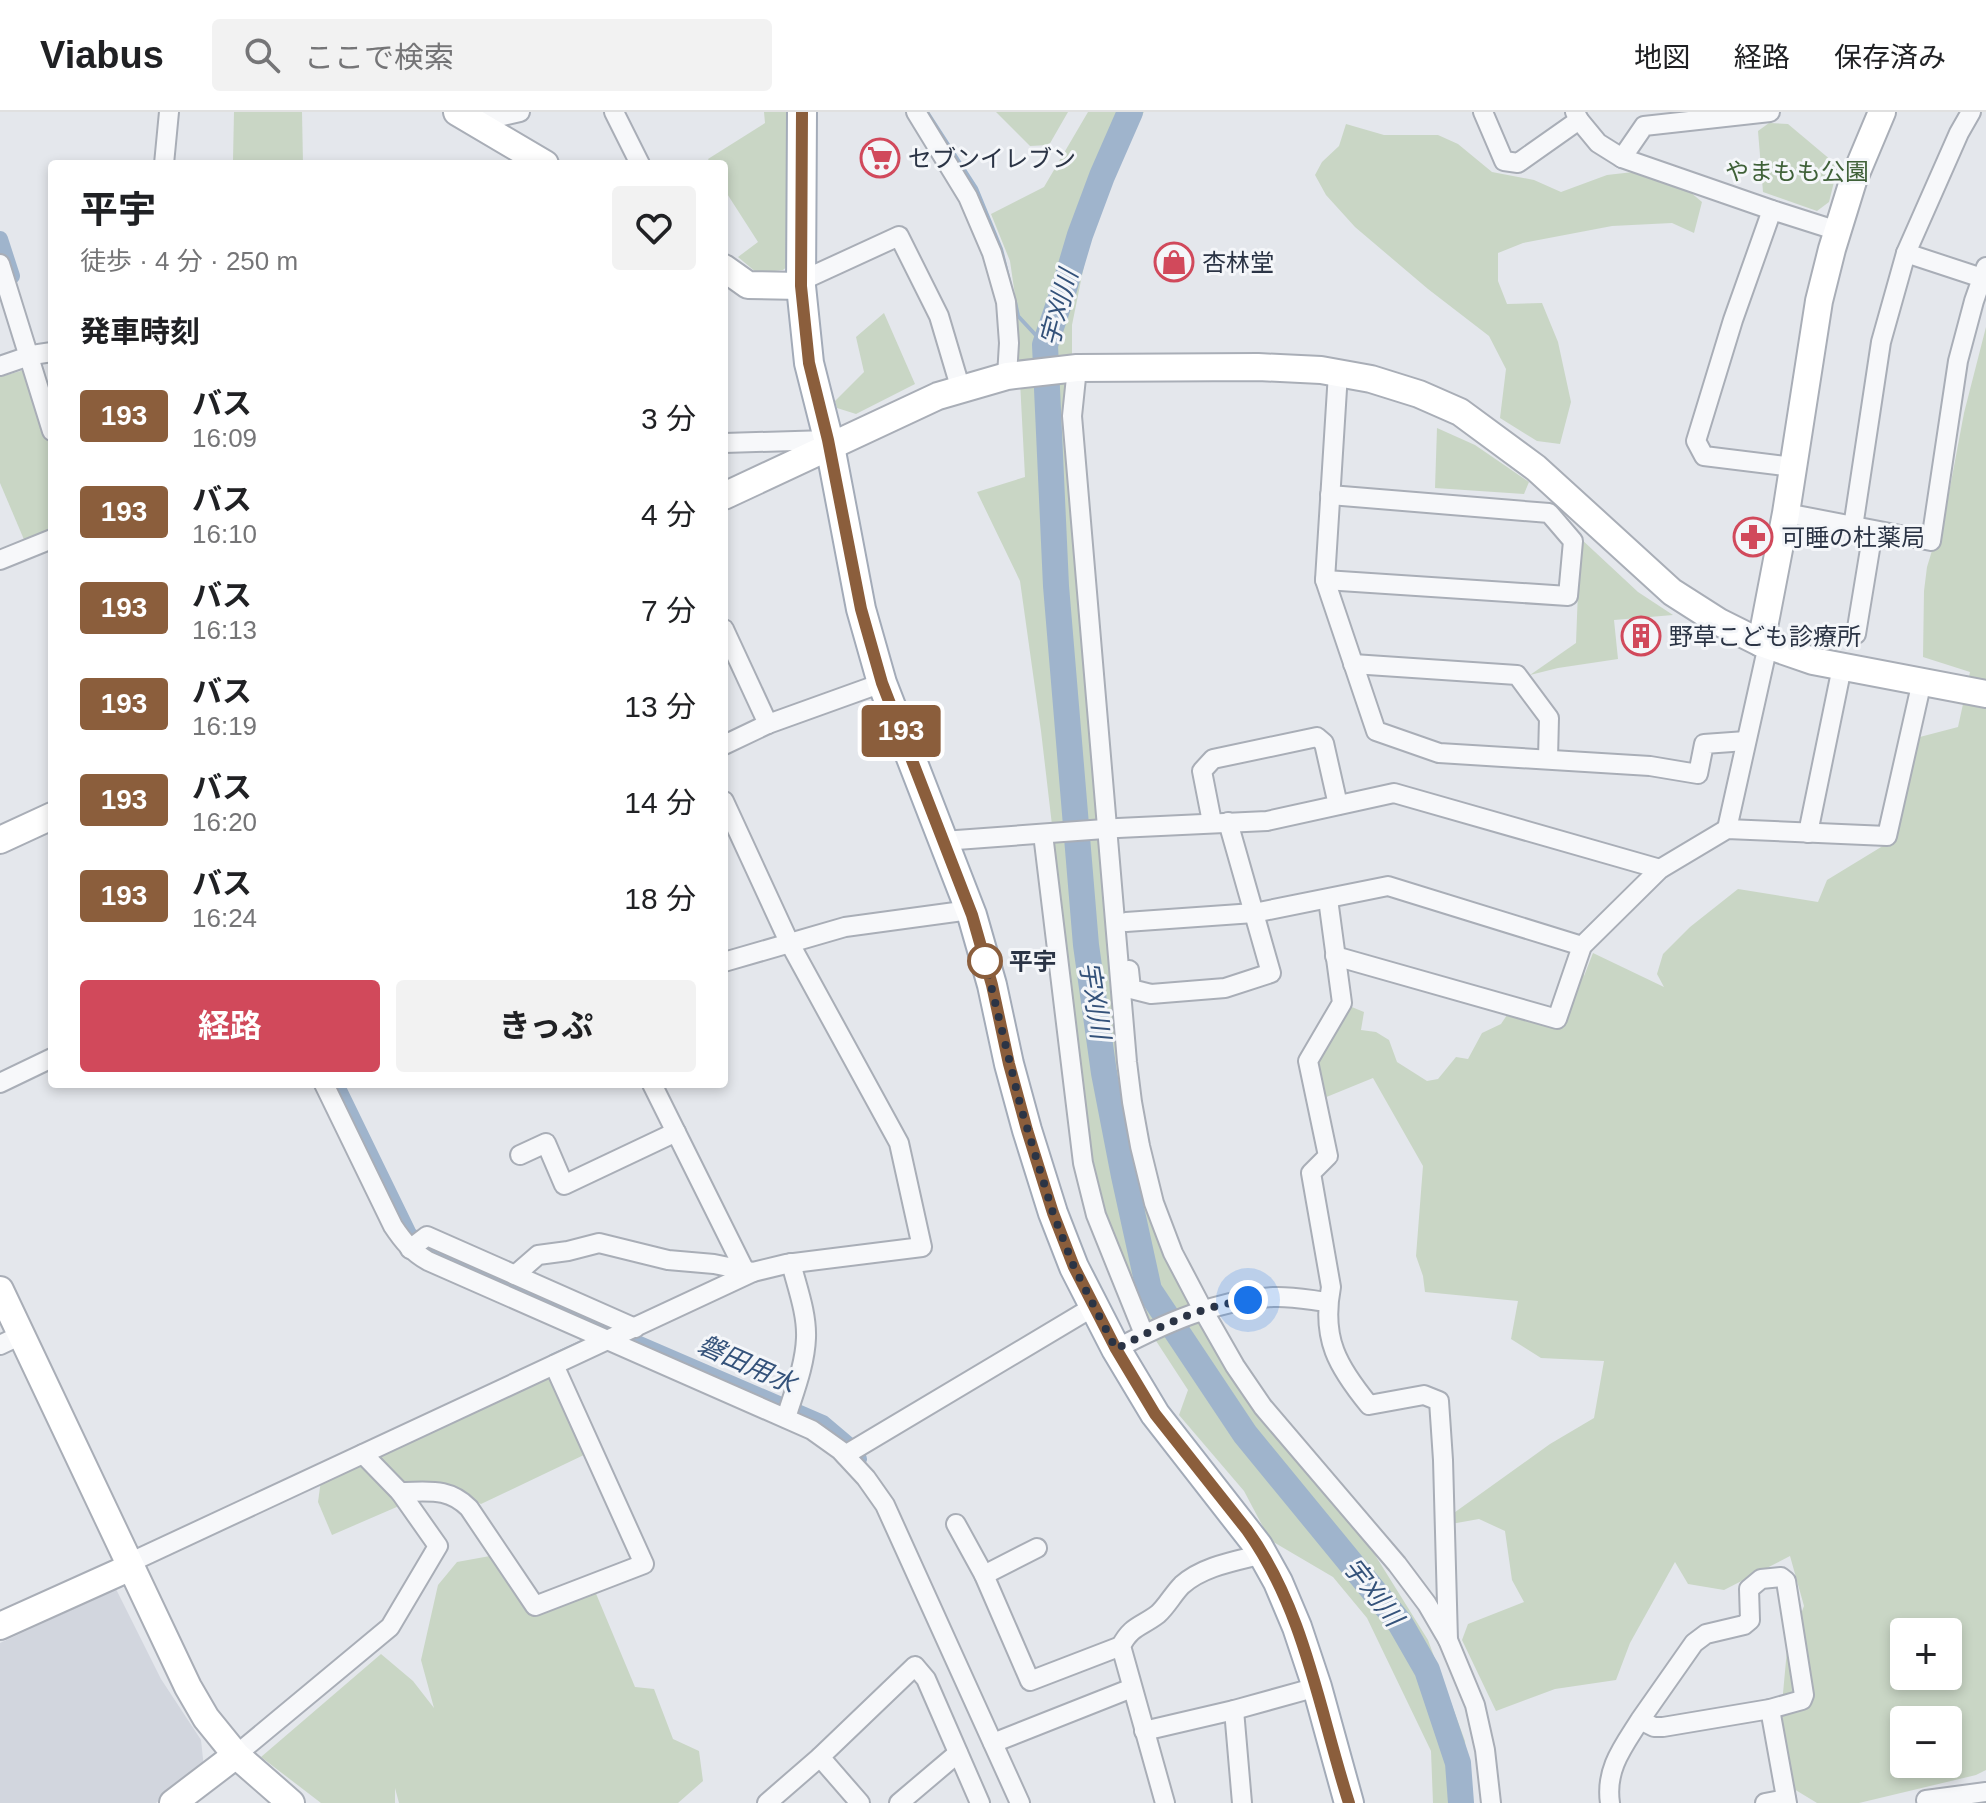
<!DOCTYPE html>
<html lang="ja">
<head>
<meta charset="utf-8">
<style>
  :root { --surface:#fff; --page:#f2f2f2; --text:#202124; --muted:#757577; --line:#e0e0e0; --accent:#d1495b }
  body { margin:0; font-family:Arial,"Noto Sans JP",sans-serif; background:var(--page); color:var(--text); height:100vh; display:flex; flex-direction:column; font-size:30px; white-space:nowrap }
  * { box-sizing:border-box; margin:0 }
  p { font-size:26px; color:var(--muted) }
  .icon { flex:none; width:44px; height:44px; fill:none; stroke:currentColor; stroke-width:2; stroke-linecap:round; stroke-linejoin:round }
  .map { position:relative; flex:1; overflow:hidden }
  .sheet { position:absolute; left:48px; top:48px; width:680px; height:928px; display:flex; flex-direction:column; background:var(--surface); border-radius:8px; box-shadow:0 4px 12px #0003 }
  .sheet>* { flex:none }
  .badge { padding:0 16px; border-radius:6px; font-size:28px; line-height:52px }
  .buttons { position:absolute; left:1890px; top:1506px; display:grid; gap:16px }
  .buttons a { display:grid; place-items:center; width:72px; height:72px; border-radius:8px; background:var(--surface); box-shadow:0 4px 12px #0003; font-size:40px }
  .you { position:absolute; width:40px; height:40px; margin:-20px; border:6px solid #fff; border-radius:50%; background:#1a73e8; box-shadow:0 0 0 12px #1a73e833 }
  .map>.badge { position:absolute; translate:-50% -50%; box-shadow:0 0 0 4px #fff }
  h2 { padding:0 32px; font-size:30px; line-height:72px }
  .round { display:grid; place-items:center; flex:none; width:84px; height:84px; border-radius:8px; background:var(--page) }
  .summary { display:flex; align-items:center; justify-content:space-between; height:136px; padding:0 32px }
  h1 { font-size:38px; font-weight:700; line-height:60px }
  .primary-button { display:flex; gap:16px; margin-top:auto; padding:16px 32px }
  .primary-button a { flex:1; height:92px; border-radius:8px; background:var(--accent); color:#fff; font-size:32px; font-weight:700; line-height:92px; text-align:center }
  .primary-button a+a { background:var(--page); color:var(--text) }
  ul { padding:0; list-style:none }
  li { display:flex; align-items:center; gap:24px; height:96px; padding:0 32px }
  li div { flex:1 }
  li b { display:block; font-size:30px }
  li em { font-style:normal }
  li .badge { min-width:88px; font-weight:700; text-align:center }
  header { display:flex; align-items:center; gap:48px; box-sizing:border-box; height:112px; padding:0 40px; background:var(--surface); border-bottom:2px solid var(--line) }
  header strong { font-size:38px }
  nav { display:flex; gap:44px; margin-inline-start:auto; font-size:28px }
  .search { width:560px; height:72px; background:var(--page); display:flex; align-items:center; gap:20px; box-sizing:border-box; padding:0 28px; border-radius:8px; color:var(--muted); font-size:30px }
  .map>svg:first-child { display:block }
</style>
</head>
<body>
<header>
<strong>Viabus</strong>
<div class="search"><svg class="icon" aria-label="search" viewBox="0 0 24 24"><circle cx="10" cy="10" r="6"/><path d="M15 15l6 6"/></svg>ここで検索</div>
<nav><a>地図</a><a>経路</a><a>保存済み</a></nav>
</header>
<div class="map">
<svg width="1986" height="1691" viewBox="0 0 1986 1691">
  <rect width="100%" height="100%" fill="#e4e7ec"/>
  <polygon fill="#d2d6de" points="116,1477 161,1567 201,1628 204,1656 156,1691 0,1691 0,1531"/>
  <g fill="#c9d6c5" fill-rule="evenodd">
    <polygon points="234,0 302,0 303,52 263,52 233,48"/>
    <polygon points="764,0 792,0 788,154 783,158 757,161 738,145 758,130 724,77 724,52 711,52 708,47 765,11"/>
    <polygon points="996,0 1068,0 1049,33 1030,34"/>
    <polygon points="1088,0 1144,0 1124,34 1088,134 1072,213 1072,304 1128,993 1175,1158 1357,1414 1428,1528 1465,1629 1470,1691 1433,1691 1431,1639 1367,1506 1333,1465 1270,1428 1244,1379 1179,1303 1188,1278 1147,1215 1085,1061 1066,833 1041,619 1020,469 977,380 1025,365 1017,212 1018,204 1010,149 991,102 1044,75"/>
    <polygon points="1769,11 1788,12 1838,54 1829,90 1817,99 1763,80 1758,19"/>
    <polygon points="1346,12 1384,23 1438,23 1458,32 1492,60 1534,68 1561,80 1607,63 1642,59 1683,74 1702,90 1694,121 1672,111 1612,114 1523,131 1498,141 1498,169 1507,192 1542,191 1558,230 1571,290 1560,332 1537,329 1500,306 1506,257 1489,224 1428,177 1355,115 1326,83 1315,63 1322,50 1339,34"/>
    <polygon points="884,201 915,272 856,302 837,296 835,289 864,260 856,225"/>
    <path d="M1986,215V1658L1976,1663L1859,1691H1817L1784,1671L1776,1657L1787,1538L1804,1494L1790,1444L1724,1478L1688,1472L1675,1450L1630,1531L1616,1568L1555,1577L1496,1599L1462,1528L1468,1512L1524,1490L1512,1468L1505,1419L1479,1407L1451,1412V1403L1550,1332L1594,1306L1604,1249L1541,1246L1511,1227L1518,1189L1425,1180L1423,1164L1416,1144L1423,1054L1373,966L1324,986L1311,945L1342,891L1364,900L1361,918L1376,920L1389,928L1397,950L1427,969L1438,967L1456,945L1468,947L1482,921L1501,912L1511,897L1562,913L1585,846L1584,864L1593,841L1664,875L1657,862L1663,842L1690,815L1738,777L1818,790L1827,768L1891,729L1916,626L1958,615L1970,560L1923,545L1924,479L1927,455L1948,386L1964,301ZM1904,1520H1948V1564H1904ZM1904,1608H1948V1652H1904Z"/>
    <polygon points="24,258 52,335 52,427 28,437 0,371 0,265"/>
    <polygon points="1437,316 1475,333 1529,370 1524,382 1435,376"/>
    <polygon points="1580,426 1638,480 1673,503 1614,508 1618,547 1558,556 1530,563 1576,531"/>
    <polygon points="553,1263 588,1341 481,1392 446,1373 405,1374 378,1344"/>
    <polygon points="364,1350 399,1394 332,1423 318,1390 321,1368"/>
    <polygon points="490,1444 541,1497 592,1472 635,1575 654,1577 673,1627 699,1639 703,1669 678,1691 399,1691 395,1676 395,1691 321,1691 261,1645 381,1542 413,1569 434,1596 421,1548 438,1473 457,1450"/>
  </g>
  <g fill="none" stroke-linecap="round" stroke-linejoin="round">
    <g stroke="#9fb4cc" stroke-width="4">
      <polyline points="927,0 976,76 1001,137 1010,173"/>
      <polyline points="1015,190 1018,204 1045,233"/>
      <polyline points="551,1244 590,1226"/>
    </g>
    <g stroke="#9fb4cc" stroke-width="16">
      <polyline points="0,127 12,164"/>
      <polyline points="336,972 409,1122 428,1138 607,1218 823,1311 849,1333 859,1347"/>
    </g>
    <polyline stroke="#9fb4cc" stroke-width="26" points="1130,0 1102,64 1080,123 1064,177 1045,233 1056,474 1086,833 1104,961 1124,1064 1149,1178 1245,1322 1400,1511 1427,1558 1458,1651 1461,1691"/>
    <defs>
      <g id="street">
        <polyline points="614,0 640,52"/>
        <polyline points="916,0 968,85 992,141 1006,190 1009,231 1007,264"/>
        <polyline points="1483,0 1504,49 1518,51 1579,8"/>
        <polyline points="1575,0 1579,8 1598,31 1622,46 1772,98 1838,119"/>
        <polyline points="473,11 520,0"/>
        <polyline points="1622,46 1644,14 1770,0"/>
        <polyline points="164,52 169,0"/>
        <polyline points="1772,98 1733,208 1696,329 1704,344 1793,355"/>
        <polyline points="1906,141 1982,166"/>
        <polyline points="0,152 52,319"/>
        <polyline points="801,169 899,124 939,204 961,278"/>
        <polyline points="0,254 32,243 52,240"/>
        <polyline points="1077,256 1072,304 1127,950 1132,990 1140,1034 1154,1091 1173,1141 1203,1198 1235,1254 1263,1295 1397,1452 1427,1492 1448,1528"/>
        <polyline points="1338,261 1325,468 1376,619 1439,641 1650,654 1698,662 1704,632 1746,629"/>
        <polyline points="724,331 828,328"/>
        <polyline points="1786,401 1931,429 1958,249 1974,189 1986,155"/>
        <polyline points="1853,415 1881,230 1906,141 1959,21 1971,0"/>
        <polyline points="0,448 52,427"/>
        <polyline points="1325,468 1568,484 1573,429 1549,401 1330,383"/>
        <polyline points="724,517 768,612"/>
        <polyline points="1856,522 1873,419"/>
        <polyline points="1353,552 1517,563 1549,606 1548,646"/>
        <polyline points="724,633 768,612 882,571"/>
        <polyline points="1212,710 1202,659 1213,647 1317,625 1324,631 1338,693"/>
        <polyline points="1727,717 1768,533"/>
        <polyline points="1808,721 1842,555"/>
        <polyline points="1043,722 1083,1051 1096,1103 1144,1222"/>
        <polyline points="943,729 1118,716 1267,709 1394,681 1660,757"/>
        <path d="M1328,787L1342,891L1308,949L1328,1044L1311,1061L1331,1175C1321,1227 1338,1255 1369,1293L1424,1283L1439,1289L1443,1348L1448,1528L1475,1593L1485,1638L1491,1691"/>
        <polyline points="1126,810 1254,801 1388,774 1582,834"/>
        <polyline points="1335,844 1557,907 1582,834 1660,757 1727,717 1887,724 1922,569"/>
        <polyline points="724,850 845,815 970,798"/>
        <polyline points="1129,858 1131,877 1151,882 1225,876 1271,861 1228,710"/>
        <polyline points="0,971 52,946"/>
        <path d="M324,972L393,1114C403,1129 412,1140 428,1149L812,1318L840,1338L866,1366L885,1393L1020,1691"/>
        <polyline points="652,972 745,1159"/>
        <polyline points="520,1043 546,1031 564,1073 676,1020"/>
        <polyline points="410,1137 427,1124 635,1216"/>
        <polyline points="515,1163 538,1143 568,1139 599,1131 668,1148 714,1152 753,1160"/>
        <polyline points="0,1233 21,1223"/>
        <path d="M1116,1237C1165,1211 1217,1188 1273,1185C1291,1184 1310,1188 1328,1190"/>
        <path d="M786,1306C794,1280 805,1253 806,1226C807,1201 797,1175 791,1151"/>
        <path d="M363,1342L400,1380C428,1380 448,1375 469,1396L535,1494L644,1452L554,1253"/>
        <polyline points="845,1343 1093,1195"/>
        <polyline points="956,1412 984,1463 1030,1569 1121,1534"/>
        <polyline points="129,1451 753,1160 786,1152 922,1135 899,1031 789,830 724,689"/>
        <polyline points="984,1463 1037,1436"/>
        <polyline points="1770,1597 1787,1691"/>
        <polyline points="1234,1598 1242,1691"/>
        <polyline points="1144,1619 1234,1598 1317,1575"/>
        <polyline points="993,1631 1132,1576"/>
        <polyline points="236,1643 390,1515 438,1434 400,1380"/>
        <polyline points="820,1645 860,1691"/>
        <polyline points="1926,1688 1986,1680"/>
        <polyline points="767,1691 820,1645 915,1554 926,1567 980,1691"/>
        <polyline points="899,1691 958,1641"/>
        <path d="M1165,1691L1121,1534C1131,1514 1141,1515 1158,1502C1167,1494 1173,1482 1182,1473C1203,1454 1236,1449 1263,1442"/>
        <path d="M1610,1691C1605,1657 1623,1635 1640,1608L1654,1615H1663L1770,1597L1802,1588L1804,1583L1786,1469L1781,1465L1761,1467L1749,1477L1750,1508L1744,1513L1706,1522L1694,1531L1640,1608"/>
        <polyline points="1765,1691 1786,1687"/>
      </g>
      <g id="secondary">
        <polyline points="457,0 545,52"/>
        <polyline points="724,156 748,173 801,174"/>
        <polyline points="724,384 938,284 1007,264 1077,256 1258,255 1321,258 1371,267 1419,282 1460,300 1536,356 1672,480 1719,510 1761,531 1813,549 1986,582"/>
        <polyline points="1761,531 1786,401 1819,189 1832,137 1853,69 1882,0"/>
        <polyline points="0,728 52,704"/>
        <polyline points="0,1178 188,1575 206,1606 236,1643 291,1691"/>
        <polyline points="0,1514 131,1455"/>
        <polyline points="173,1691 236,1643"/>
      </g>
      <polyline id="primary" points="802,0 801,174 809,251 830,334 861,497 882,571 972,803 992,873 1009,952 1027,1018 1053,1101 1074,1155 1116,1237 1155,1302 1258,1434 1278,1470 1297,1515 1317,1575 1349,1691"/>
    </defs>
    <use href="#street" stroke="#a9aeb7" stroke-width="22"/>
    <use href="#secondary" stroke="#a9aeb7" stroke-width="30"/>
    <use href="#primary" stroke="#a3abb8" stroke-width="32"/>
    <use href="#street" stroke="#f7f8fa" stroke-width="18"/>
    <use href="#secondary" stroke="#fff" stroke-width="26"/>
    <use href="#primary" stroke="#fff" stroke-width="28"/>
  </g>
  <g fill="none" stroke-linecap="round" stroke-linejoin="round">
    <defs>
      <path id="line" d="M802,0L801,174L809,251L828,328L861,497L882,571L972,803L992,873L1009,952L1027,1018L1053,1101L1074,1155L1116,1237L1155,1302L1247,1418C1305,1499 1319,1598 1349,1691"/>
    </defs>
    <use href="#line" stroke="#fff" stroke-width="18"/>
    <use href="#line" stroke="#8b5e3c" stroke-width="12"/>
    <path stroke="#2b3445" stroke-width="8" stroke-dasharray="0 14.4" d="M985,849L1021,996L1053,1101L1074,1155L1116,1237C1158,1215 1201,1194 1248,1188"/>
  </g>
  <defs>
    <symbol id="supermarket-ring" viewBox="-11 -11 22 22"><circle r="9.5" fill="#f4f6f9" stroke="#d1495b" stroke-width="1.5"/><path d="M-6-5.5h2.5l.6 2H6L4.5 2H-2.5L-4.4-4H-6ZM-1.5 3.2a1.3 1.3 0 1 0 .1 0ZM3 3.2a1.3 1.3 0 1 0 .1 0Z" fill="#d1495b"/></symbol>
    <symbol id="shop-ring" viewBox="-11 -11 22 22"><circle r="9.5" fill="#f4f6f9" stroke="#d1495b" stroke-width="1.5"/><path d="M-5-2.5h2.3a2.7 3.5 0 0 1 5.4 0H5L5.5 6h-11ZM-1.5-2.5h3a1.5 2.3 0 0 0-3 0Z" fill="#d1495b"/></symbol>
    <symbol id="pharmacy-ring" viewBox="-11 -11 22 22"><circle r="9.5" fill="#f4f6f9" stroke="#d1495b" stroke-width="1.5"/><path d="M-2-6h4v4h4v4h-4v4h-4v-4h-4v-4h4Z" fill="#d1495b"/></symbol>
    <symbol id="building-ring" viewBox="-11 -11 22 22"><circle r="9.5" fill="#f4f6f9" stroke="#d1495b" stroke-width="1.5"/><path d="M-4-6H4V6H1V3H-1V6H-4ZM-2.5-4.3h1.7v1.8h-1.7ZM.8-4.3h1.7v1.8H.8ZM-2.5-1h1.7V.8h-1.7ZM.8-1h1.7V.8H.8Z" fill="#d1495b"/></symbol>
  </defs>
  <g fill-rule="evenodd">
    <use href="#supermarket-ring" x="858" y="24" width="44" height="44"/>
    <use href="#shop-ring" x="1152" y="128" width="44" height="44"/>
    <use href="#pharmacy-ring" x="1731" y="403" width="44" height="44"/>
    <use href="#building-ring" x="1619" y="502" width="44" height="44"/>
  </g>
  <circle fill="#fff" stroke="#8b5e3c" stroke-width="4" cx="985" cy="849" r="16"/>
  <g text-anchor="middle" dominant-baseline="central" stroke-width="6" stroke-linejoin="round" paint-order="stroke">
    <g font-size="24" fill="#2b3445" stroke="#f4f6f9" text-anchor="start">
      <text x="908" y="46">セブンイレブン</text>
      <text x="1202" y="150">杏林堂</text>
      <text x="1781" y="425">可睡の杜薬局</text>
      <text x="1669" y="524">野草こども診療所</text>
    </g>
    <g font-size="24" fill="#3f6138" stroke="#f4f6f9">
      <text x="1797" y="59">やまもも公園</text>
    </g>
    <g font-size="24" font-weight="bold" fill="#2b3445" stroke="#f4f6f9" text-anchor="start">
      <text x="1009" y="849">平宇</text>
    </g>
    <g font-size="26" font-style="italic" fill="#34527a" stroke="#f4f6f9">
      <text transform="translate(1059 196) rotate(-75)">宇刈川</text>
      <text transform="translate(1095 888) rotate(81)">宇刈川</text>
      <text transform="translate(747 1252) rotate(24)">磐田用水</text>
      <text transform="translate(1373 1480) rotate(52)">宇刈川</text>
    </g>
  </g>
</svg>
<div class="buttons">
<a>+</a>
<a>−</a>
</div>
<div class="you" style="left:1248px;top:1188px"></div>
<b class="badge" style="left:901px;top:619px;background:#8b5e3c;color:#fff">193</b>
<section class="sheet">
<div class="summary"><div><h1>平宇</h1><p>徒歩 · 4 分 · 250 m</p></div><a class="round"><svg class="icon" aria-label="heart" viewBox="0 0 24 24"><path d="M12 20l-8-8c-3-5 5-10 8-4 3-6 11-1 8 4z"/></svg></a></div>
<h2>発車時刻</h2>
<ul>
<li><span class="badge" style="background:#8b5e3c;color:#fff">193</span><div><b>バス</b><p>16:09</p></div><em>3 分</em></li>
<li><span class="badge" style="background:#8b5e3c;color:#fff">193</span><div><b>バス</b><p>16:10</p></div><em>4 分</em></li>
<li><span class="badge" style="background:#8b5e3c;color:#fff">193</span><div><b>バス</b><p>16:13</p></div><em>7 分</em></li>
<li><span class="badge" style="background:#8b5e3c;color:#fff">193</span><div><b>バス</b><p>16:19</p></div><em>13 分</em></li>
<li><span class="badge" style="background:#8b5e3c;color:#fff">193</span><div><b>バス</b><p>16:20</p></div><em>14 分</em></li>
<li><span class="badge" style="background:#8b5e3c;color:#fff">193</span><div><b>バス</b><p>16:24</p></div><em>18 分</em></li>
</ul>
<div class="primary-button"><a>経路</a><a>きっぷ</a></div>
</section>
</div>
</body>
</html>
